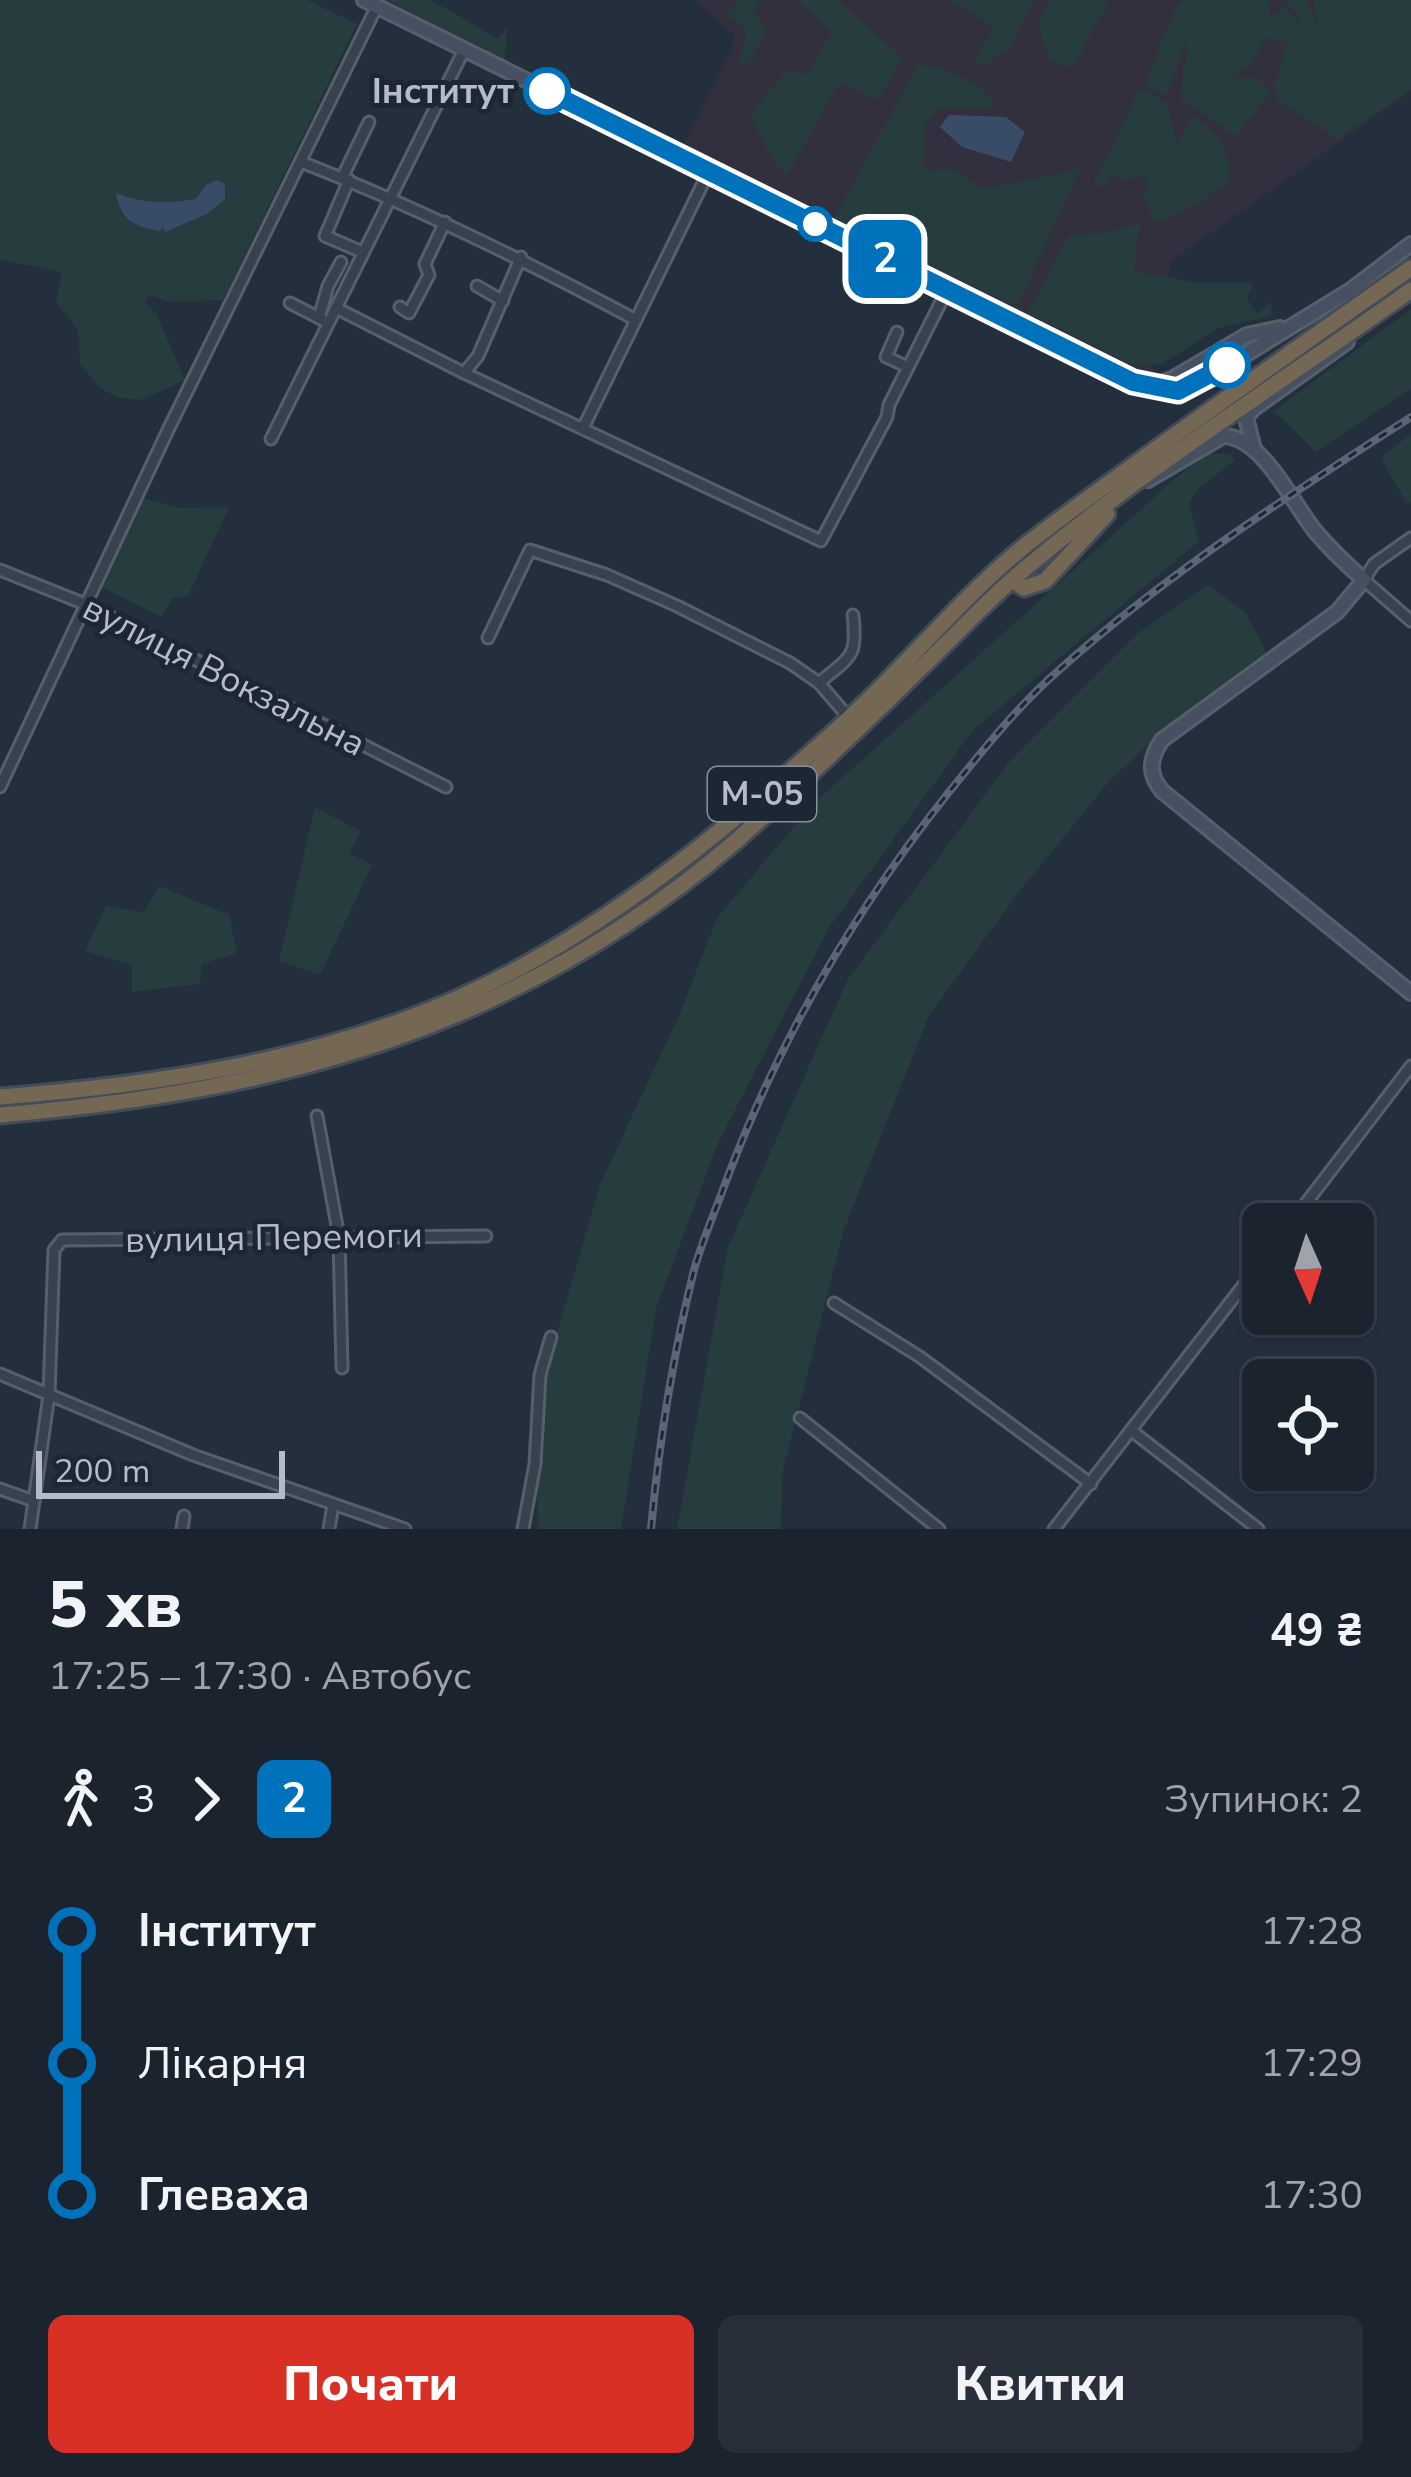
<!DOCTYPE html>
<html lang="uk">
<head>
<meta charset="utf-8">
<style>
  :root { --surface:#1b232e; --page:#282f3a; --text:#f1f3f6; --muted:#a0a4aa; --line:#39404a; --accent:#d93025 }
  body { margin:0; font-family:"Nunito Sans",sans-serif; background:var(--page); color:var(--text); height:100vh; display:flex; flex-direction:column; font-size:45px; white-space:nowrap }
  * { box-sizing:border-box; margin:0 }
  p { font-size:39px; color:var(--muted) }
  .icon { flex:none; width:66px; height:66px; fill:none; stroke:currentColor; stroke-width:2; stroke-linecap:round; stroke-linejoin:round }
  .map { position:relative; height:1529px; overflow:hidden }
  .details { display:flex; flex-direction:column; background:var(--surface); flex:1 }
  .details>* { flex:none }
  .badge { padding:0 24px; border-radius:18px; font-size:42px; line-height:78px }
  .needle { width:78px; rotate:177deg }
  .controls { position:absolute; left:1242px; top:1203px; display:grid; gap:24px }
  .controls a { display:grid; place-items:center; width:132px; height:132px; border-radius:18px; background:var(--surface); box-shadow:0 3px 9px #0004,0 0 0 3px var(--line); font-size:60px }
  .scale { position:absolute; left:36px; bottom:30px; width:249px; box-sizing:border-box; padding-left:12px; border:6px solid #b4bcc9; border-top:0; font-size:33px; line-height:42px; white-space:nowrap; color:#b4bcc9; -webkit-text-stroke:9px #1d2633; paint-order:stroke }
  .map>.badge { position:absolute; translate:-50% -50%; box-shadow:0 0 0 6px #fff }
  .legs { display:flex; align-items:center; gap:18px; height:132px; padding:0 48px; font-size:39px }
  .legs p { margin-inline-start:auto }
  .overview { display:flex; align-items:center; justify-content:space-between; height:204px; padding:0 48px }
  h1 { font-size:66px; font-weight:800; line-height:90px }
  .primary-button { display:flex; gap:24px; margin-top:auto; padding:24px 48px }
  .primary-button a { flex:1; height:138px; border-radius:18px; background:var(--accent); color:#fff; font-size:48px; font-weight:800; line-height:138px; text-align:center }
  .primary-button a+a { background:var(--page); color:var(--text) }
  ul { padding:0 48px; list-style:none }
  li { display:flex; align-items:center; gap:42px; height:132px; font-size:45px }
  li i { display:grid; place-items:center; width:18px; height:100%; margin:0 15px; background:currentColor }
  li i::after { content:''; width:30px; height:30px; margin:-15px; border:9px solid; border-radius:50%; background:var(--surface) }
  li p { margin-inline-start:auto }
  li:first-child i { background:linear-gradient(#0000 50%,currentColor 0) }
  li:last-child i { background:linear-gradient(currentColor 50%,#0000 0) }
  .map>svg:first-child { display:block }
</style>
</head>
<body>
<div class="map">
<svg width="1411" height="1529" viewBox="0 0 1411 1529">
  <rect width="100%" height="100%" fill="#242f3e"/>
  <polygon fill="#32303f" points="696,0 1411,0 1411,91 1171,261 1152,375 1137,373 683,147 732,48 734,35"/>
  <g fill="#263c3f">
    <polygon points="0,0 307,0 357,24 223,300 171,302 150,295 144,301 157,315 185,380 142,400 119,398 100,388 80,364 78,330 56,302 62,272 0,260"/>
    <polygon points="386,0 431,0 498,39 507,27 505,60"/>
    <polygon points="738,0 761,0 753,12 768,28 748,65 739,60 747,30 727,15"/>
    <polygon points="798,0 838,0 903,59 878,100 840,83 787,176 769,155 750,115 787,69 805,76 832,32"/>
    <polygon points="949,0 1035,0 1008,50 982,67 974,62 994,27"/>
    <polygon points="1049,0 1109,0 1073,69 1049,59 1038,23"/>
    <polygon points="1184,0 1268,0 1271,18 1284,6 1302,25 1294,9 1283,0 1306,0 1317,25 1314,0 1411,0 1411,89 1338,139 1277,100 1274,87 1287,43 1266,38 1251,65 1233,78 1257,77 1271,93 1235,136 1180,99 1189,35 1166,95 1144,86 1175,9"/>
    <path d="M918,64C951,70 972,77 996,102L986,110H938L924,126L925,171L954,168L983,189L1080,169L1017,307L833,220Z"/>
    <path d="M1140,88L1167,103L1178,146L1193,116C1220,133 1230,150 1230,182L1188,209L1155,224L1143,196L1148,182L1139,174L1128,181L1114,175L1103,188L1094,182Z"/>
    <polygon points="1140,223 1134,271 1200,283 1253,283 1247,299 1257,313 1272,302 1271,316 1218,328 1162,364 1135,366 1027,313 1069,235 1110,232"/>
    <polygon points="1411,309 1411,388 1316,452 1274,411"/>
    <polygon points="1411,434 1411,502 1407,504 1381,458"/>
    <polygon points="1211,453 1230,454 1235,460 1198,489 1189,503 1199,541 973,730 829,928 717,1145 656,1309 621,1529 537,1529 540,1392 600,1185 681,1011 717,918 813,804 1185,470"/>
    <polygon points="143,498 180,508 229,507 188,596 172,598 161,617 102,587"/>
    <polygon points="1208,585 1246,613 1267,654 1147,746 1110,780 1019,892 929,1015 843,1232 783,1470 781,1529 677,1529 728,1247 848,979 1010,761 1137,634"/>
    <polygon points="315,807 360,831 350,854 372,865 320,975 279,961"/>
    <polygon points="159,886 229,915 237,953 202,964 200,984 132,992 132,965 85,951 106,906 144,912"/>
  </g>
  <g fill="#394c67">
    <polygon points="949,115 1006,117 1025,132 1011,162 962,147 940,127"/>
    <path d="M217,180L225,184V199L207,214L165,232L163,226L160,231C135,227 120,220 116,193C145,204 166,204 196,199L206,185Z"/>
  </g>
  <g fill="none" stroke-linecap="round" stroke-linejoin="round">
    <defs>
      <g id="street">
        <path d="M301,162C417,207 526,261 636,320"/>
        <polyline points="342,178 369,122"/>
        <polyline points="349,180 325,236 362,252"/>
        <polyline points="477,286 503,301"/>
        <polyline points="290,303 323,320"/>
        <polyline points="400,307 409,313 429,275 425,264 445,222"/>
        <polyline points="336,308 464,373 821,541 887,417 889,405 947,290"/>
        <polyline points="319,318 328,286 341,262"/>
        <polyline points="897,332 886,357 908,367"/>
        <polyline points="464,373 478,356 521,257"/>
        <polyline points="583,428 709,171"/>
        <polyline points="271,439 464,50"/>
        <polyline points="1411,538 1374,564 1364,580 1411,621"/>
        <polyline points="0,570 85,604 446,787"/>
        <polyline points="488,638 530,550 607,575 677,606 790,663 819,683 849,718"/>
        <path d="M819,683C850,656 858,659 853,615"/>
        <polyline points="0,787 169,428 377,6"/>
        <polyline points="317,1116 339,1237 342,1368"/>
        <polyline points="1290,1224 1411,1066"/>
        <polyline points="834,1303 920,1357 1091,1484"/>
        <polyline points="0,1374 193,1455 405,1529"/>
        <polyline points="800,1418 939,1529"/>
        <polyline points="1132,1431 1258,1529"/>
        <polyline points="0,1489 34,1501"/>
        <polyline points="30,1529 49,1395 54,1250 62,1240 486,1236"/>
        <polyline points="182,1529 184,1516"/>
        <polyline points="329,1529 333,1505"/>
        <polyline points="523,1529 535,1464 540,1375 551,1337"/>
        <polyline points="1054,1529 1263,1260"/>
      </g>
      <g id="secondary">
        <polyline points="364,0 1147,387 1178,391 1199,383 1351,290 1411,244"/>
        <polyline points="1152,386 1172,379 1247,335 1280,328"/>
        <polyline points="1254,449 1246,418 1253,409 1347,342"/>
        <path d="M1148,480L1223,436C1262,436 1293,504 1315,531C1330,549 1347,565 1364,580L1337,612L1162,740C1150,758 1147,773 1162,791L1411,993"/>
      </g>
      <g id="highway">
        <polyline points="1012,580 1024,588 1045,581 1107,514"/>
        <path d="M0,1097C155,1085 315,1061 458,998C603,934 731,826 847,720C905,667 955,605 1015,554C1052,523 1092,496 1131,467C1223,400 1317,334 1411,268"/>
        <path d="M0,1115C280,1091 518,1029 736,841C800,785 861,727 922,667C957,634 990,597 1027,567C1148,466 1283,381 1411,290"/>
      </g>
    </defs>
    <use href="#street" stroke="#565f6c" stroke-width="15"/>
    <use href="#secondary" stroke="#565f6c" stroke-width="18"/>
    <use href="#highway" stroke="#434c59" stroke-width="21"/>
    <use href="#street" stroke="#38414e" stroke-width="9"/>
    <use href="#secondary" stroke="#465061" stroke-width="12"/>
    <use href="#highway" stroke="#746855" stroke-width="15"/>
    <defs>
      <path id="rail" d="M651,1529C659,1442 673,1355 694,1270C702,1241 715,1212 725,1184C778,1041 854,911 949,792C983,750 1017,707 1058,671C1166,574 1289,495 1411,417"/>
    </defs>
    <use href="#rail" stroke="#5a6575" stroke-width="8"/>
    <use href="#rail" stroke="#1d2633" stroke-width="3" stroke-dasharray="9" stroke-linecap="butt"/>
  </g>
  <g fill="none" stroke-linecap="round" stroke-linejoin="round">
    <defs>
      <polyline id="line-1" points="547,91 1133,382 1178,391 1227,365"/>
    </defs>
    <use href="#line-1" stroke="#fff" stroke-width="27"/>
    <use href="#line-1" stroke="#0072bc" stroke-width="18"/>
  </g>
  <g fill="#fff" stroke="#0072bc" stroke-width="6">
    <circle cx="547" cy="91" r="21"/>
    <circle cx="815" cy="224" r="15"/>
    <circle cx="1227" cy="365" r="21"/>
  </g>
  <g text-anchor="middle" dominant-baseline="central" stroke-width="10" stroke-linejoin="round" paint-order="stroke">
    <rect fill="#1d2633" stroke="#878f9c" stroke-width="3" x="708" y="767" width="108" height="54" rx="9"/>
    <g font-size="33" font-weight="bold" fill="#b4bcc9">
      <text x="762" y="794">М-05</text>
    </g>
    <g font-size="36" font-weight="bold" fill="#b4bcc9" stroke="#1d2633" text-anchor="end">
      <text x="514" y="91">Інститут</text>
    </g>
    <g font-size="36" fill="#b4bcc9" stroke="#1d2633">
      <text transform="translate(224 676) rotate(27)">вулиця Вокзальна</text>
      <text transform="translate(274 1238) rotate(-1)">вулиця Перемоги</text>
    </g>
  </g>
</svg>
<div class="controls">
<a><svg class="needle" viewBox="-14 -14 28 28"><path d="M0-13l5 13h-10z" fill="#e53935"/><path d="M0 13l5-13h-10z" fill="#a0a4aa"/></svg></a>
<a><svg class="icon" aria-label="locate" viewBox="0 0 24 24"><circle cx="12" cy="12" r="6"/><path d="M12 2v4M12 18v4M2 12h4M18 12h4"/></svg></a>
</div>
<div class="scale">200 m</div>
<b class="badge" style="left:885px;top:259px;background:#0072bc;color:#fff">2</b>
</div>
<section class="details">
<div class="overview"><div><h1>5 хв</h1><p>17:25 – 17:30 · Автобус</p></div><b>49 ₴</b></div>
<div class="legs"><svg class="icon" aria-label="walk" viewBox="0 0 24 24"><circle cx="13" cy="4" r="2"/><path d="M13 8l-2 6 4 7M11 14l-3 7M7 12l3-4h3l4 4"/></svg>3<svg class="icon" aria-label="forward" viewBox="0 0 24 24"><path d="M9 5l7 7-7 7"/></svg><b class="badge" style="background:#0072bc;color:#fff">2</b><p>Зупинок: 2</p></div>
<ul>
<li><i style="color:#0072bc"></i><b>Інститут</b><p>17:28</p></li>
<li><i style="color:#0072bc"></i><span>Лікарня</span><p>17:29</p></li>
<li><i style="color:#0072bc"></i><b>Глеваха</b><p>17:30</p></li>
</ul>
<div class="primary-button"><a>Почати</a><a>Квитки</a></div>
</section>
</body>
</html>
